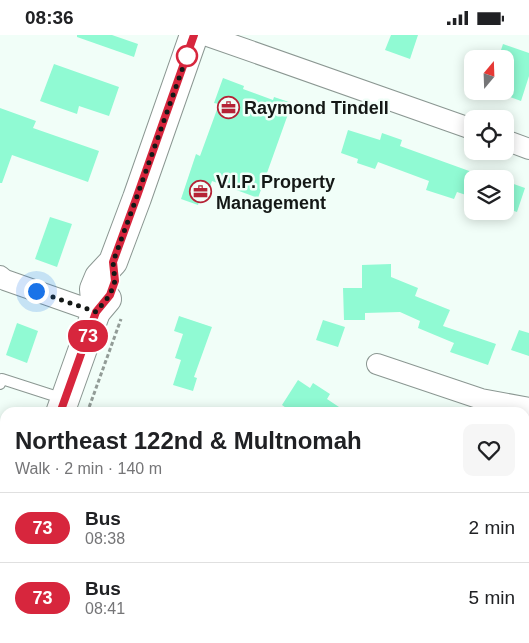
<!DOCTYPE html>
<html lang="en">
<head>
<meta charset="utf-8">
<style>
  :root { --surface:#fff; --page:#f6f6f6; --text:#202124; --muted:#757577; --line:#e0e0e0 }
  body { margin:0; font-family:Arial,sans-serif; background:var(--page); color:var(--text); height:100vh; display:flex; flex-direction:column; font-size:19px; white-space:nowrap }
  * { box-sizing:border-box; margin:0 }
  p { font-size:16px; color:var(--muted) }
  .icon { flex:none; width:28px; height:28px; fill:none; stroke:currentColor; stroke-width:2; stroke-linecap:round; stroke-linejoin:round }
  .map { position:relative; flex:1; overflow:hidden }
  .details { position:absolute; left:0px; top:372px; width:530px; height:236px; display:flex; flex-direction:column; background:var(--surface); border-radius:15px 15px 0 0; box-shadow:0 2px 12px #0003 }
  .details>* { flex:none }
  .badge { padding:0 10px; border-radius:16px; font-size:18px; line-height:32px }
  .needle { width:32px; rotate:19deg }
  .buttons { position:absolute; left:464px; top:15px; display:grid; gap:10px }
  .buttons a { display:grid; place-items:center; width:50px; height:50px; border-radius:10px; background:var(--surface); box-shadow:0 2px 12px #0003; font-size:25px }
  .you { position:absolute; width:25px; height:25px; margin:-12px; border:4px solid #fff; border-radius:50%; background:#1a73e8; box-shadow:0 0 0 8px #1a73e833 }
  .map>.badge { position:absolute; translate:-50% -50%; box-shadow:0 0 0 2px #fff }
  .round { display:grid; place-items:center; flex:none; width:52px; height:52px; border-radius:10px; background:var(--page) }
  .headline { display:flex; align-items:center; justify-content:space-between; height:85px; padding:0 15px }
  h1 { font-size:24px; font-weight:600; line-height:38px }
  ul { padding:0; list-style:none }
  li { display:flex; align-items:center; gap:15px; height:70px; padding:0 15px; border-top:1px solid var(--line) }
  li div { flex:1 }
  li b { display:block; font-size:19px }
  li em { font-style:normal }
  li .badge { min-width:55px; font-weight:700; text-align:center }
  .status { display:flex; justify-content:space-between; align-items:center; height:35px; padding:0 25px; background:var(--surface); direction:ltr }
  .status svg { height:14px; fill:currentColor }
  .map>svg:first-child { display:block }
</style>
</head>
<body>
<div class="status"><b>08:36</b><svg viewBox="0 0 49 12"><path d="M0 12V9h3v3zM5 12V6h3v6zM10 12V3h3v9zM15 12V0h3v12zM26 1h20v11H26zM47 4h2v5h-2z"/></svg></div>
<div class="map">
<svg width="529" height="608" viewBox="0 0 529 608">
  <rect width="100%" height="100%" fill="#f1fef8"/>
  <g fill="#90fad3">
    <polygon points="77,0 112,0 138,9 134,22 77,2"/>
    <polygon points="391,0 418,0 410,24 385,15"/>
    <polygon points="503,9 529,18 529,41 521,66 502,59 503,56 505,56 505,24 498,24"/>
    <polygon points="54,29 119,52 109,81 79,71 77,79 40,66"/>
    <polygon points="223,43 244,51 243,54 273,65 274,62 292,68 258,163 212,146 205,166 200,164 198,170 181,164 196,119 200,121 219,69 214,68"/>
    <polygon points="0,73 36,86 33,93 99,116 88,147 12,120 2,148 0,148"/>
    <polygon points="348,95 380,105 382,98 402,105 400,111 472,137 472,162 457,157 454,164 426,155 429,146 378,127 375,134 357,128 358,124 341,118"/>
    <polygon points="505,146 525,153 517,177 505,173"/>
    <polygon points="50,182 72,189 57,232 35,224"/>
    <polygon points="391,229 391,242 418,253 415,261 450,275 443,291 496,309 488,330 450,317 454,308 418,293 420,286 400,277 365,278 365,285 344,285 343,253 362,253 362,230"/>
    <polygon points="179,281 212,292 194,342 197,343 193,356 173,350 181,325 175,323 183,299 174,296"/>
    <polygon points="323,285 345,292 338,312 316,305"/>
    <polygon points="17,288 38,296 27,328 6,320"/>
    <polygon points="519,295 529,298 529,321 511,315"/>
    <polygon points="298,345 310,353 313,348 330,359 327,364 348,378 308,378 299,372 296,378 293,378 282,370"/>
  </g>
  <g fill="none" stroke-linecap="round" stroke-linejoin="round">
    <defs>
      <polyline id="service" points="0,349 2,344 64,364"/>
      <g id="minor">
        <polyline points="205,0 472,94"/>
        <polyline points="505,105 529,114"/>
        <polyline points="0,241 5,245 96,277"/>
        <polyline points="377,329 481,364 529,373"/>
        <polyline points="377,604 390,608"/>
      </g>
      <g id="primary">
        <polyline points="96,277 94,254 99,242 113,227 137,163 194,0"/>
        <polyline points="60,378 96,277 107,264"/>
        <polyline points="0,546 5,532"/>
      </g>
    </defs>
    <use href="#service" stroke="#8b9792" stroke-width="12"/>
    <use href="#minor" stroke="#8b9792" stroke-width="22"/>
    <use href="#primary" stroke="#8b9792" stroke-width="30"/>
    <polyline stroke="#929c97" stroke-width="3" stroke-dasharray="4 2.5" stroke-linecap="butt" points="87,378 121,284"/>
    <use href="#service" stroke="#fff" stroke-width="10"/>
    <use href="#minor" stroke="#fff" stroke-width="20"/>
    <use href="#primary" stroke="#fff" stroke-width="28"/>
  </g>
  <g fill="none" stroke-linecap="round" stroke-linejoin="round">
    <defs>
      <polyline id="line" points="60,378 96,277 110,260 115,246 113,227 136,164 194,0"/>
    </defs>
    <use href="#line" stroke="#fff" stroke-width="11"/>
    <use href="#line" stroke="#d7263d" stroke-width="8"/>
    <polyline stroke="#141816" stroke-width="5" stroke-dasharray="0 9" points="36,256 96,277 110,260 115,246 113,227 136,164 187,21"/>
  </g>
  <defs>
    <symbol id="office-ring" viewBox="-11 -11 22 22"><circle r="9.5" fill="#f1fef8" stroke="#b52336" stroke-width="1.5"/><path d="M-6-3h4V-5.5h4V-3h4V5H-6ZM-1-4.5V-3h2v-1.5ZM-6 0V1H6V0Z" fill="#b52336"/></symbol>
  </defs>
  <g fill-rule="evenodd">
    <use href="#office-ring" x="216" y="60" width="25" height="25"/>
    <use href="#office-ring" x="188" y="144" width="25" height="25"/>
  </g>
  <circle fill="#fff" stroke="#d7263d" stroke-width="2.5" cx="187" cy="21" r="10"/>
  <g text-anchor="middle" dominant-baseline="central" stroke-width="5" stroke-linejoin="round" paint-order="stroke">
    <g font-size="18" font-weight="bold" fill="#141816" stroke="#f1fef8" text-anchor="start">
      <text x="244" y="73">Raymond Tindell</text>
      <text x="216" y="147">V.I.P. Property<tspan x="216" dy="21">Management</tspan></text>
    </g>
  </g>
</svg>
<div class="buttons">
<a><svg class="needle" viewBox="-14 -14 28 28"><path d="M0-13l5 13h-10z" fill="#e53935"/><path d="M0 13l5-13h-10z" fill="#757577"/></svg></a>
<a><svg class="icon" aria-label="locate" viewBox="0 0 24 24"><circle cx="12" cy="12" r="6"/><path d="M12 2v4M12 18v4M2 12h4M18 12h4"/></svg></a>
<a><svg class="icon" aria-label="layers" viewBox="0 0 24 24"><path d="M12 4l9 5-9 5-9-5zM3 14l9 5 9-5"/></svg></a>
</div>
<div class="you" style="left:36px;top:256px"></div>
<b class="badge" style="left:88px;top:301px;background:#d7263d;color:#fff">73</b>
<section class="details">
<div class="headline"><div><h1>Northeast 122nd &amp; Multnomah</h1><p>Walk · 2 min · 140 m</p></div><a class="round"><svg class="icon" aria-label="heart" viewBox="0 0 24 24"><path d="M12 20l-8-8c-3-5 5-10 8-4 3-6 11-1 8 4z"/></svg></a></div>
<ul>
<li><span class="badge" style="background:#d7263d;color:#fff">73</span><div><b>Bus</b><p>08:38</p></div><em>2 min</em></li>
<li><span class="badge" style="background:#d7263d;color:#fff">73</span><div><b>Bus</b><p>08:41</p></div><em>5 min</em></li>
</ul>
</section>
</div>
</body>
</html>
